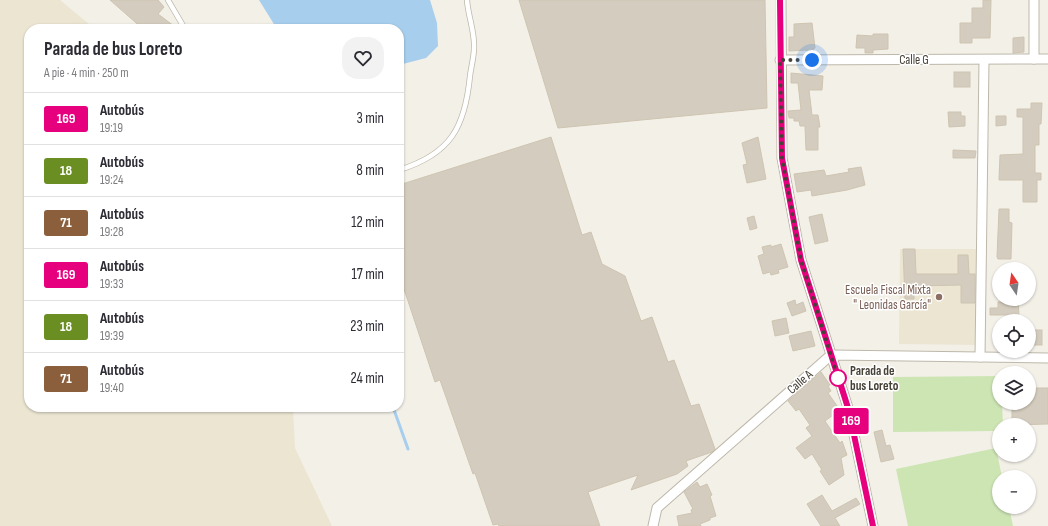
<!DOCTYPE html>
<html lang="es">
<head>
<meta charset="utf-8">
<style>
  :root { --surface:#fff; --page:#f2f2f3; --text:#2b2b33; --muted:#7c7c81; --line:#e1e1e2 }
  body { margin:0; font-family:"Sofia Sans Condensed",sans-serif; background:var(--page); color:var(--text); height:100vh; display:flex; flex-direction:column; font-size:15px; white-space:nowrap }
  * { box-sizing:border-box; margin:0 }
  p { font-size:13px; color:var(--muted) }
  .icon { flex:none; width:22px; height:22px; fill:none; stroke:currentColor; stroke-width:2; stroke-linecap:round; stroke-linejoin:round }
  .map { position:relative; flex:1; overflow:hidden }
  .side { position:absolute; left:24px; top:24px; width:380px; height:388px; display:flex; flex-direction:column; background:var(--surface); border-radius:16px; box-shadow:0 1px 3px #0004 }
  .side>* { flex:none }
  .badge { padding:0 8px; border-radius:3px; font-size:14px; line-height:26px }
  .needle { width:26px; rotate:347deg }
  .buttons { position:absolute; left:992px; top:262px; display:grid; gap:8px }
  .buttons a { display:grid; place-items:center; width:44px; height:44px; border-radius:50%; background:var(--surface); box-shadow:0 1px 3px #0004; font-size:20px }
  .you { position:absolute; width:20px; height:20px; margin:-10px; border:3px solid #fff; border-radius:50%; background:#1a73e8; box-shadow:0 0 0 6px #1a73e833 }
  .map>.badge { position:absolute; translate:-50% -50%; box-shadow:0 0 0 2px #fff }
  .round { display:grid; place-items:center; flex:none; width:42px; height:42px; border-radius:16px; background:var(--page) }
  .summary { display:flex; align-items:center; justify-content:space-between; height:68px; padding:0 20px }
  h1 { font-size:19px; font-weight:700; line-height:30px }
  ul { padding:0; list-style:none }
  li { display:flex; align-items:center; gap:12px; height:52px; padding:0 20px; border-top:1px solid var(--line) }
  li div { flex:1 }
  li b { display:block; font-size:15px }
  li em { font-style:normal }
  li .badge { min-width:44px; font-weight:700; text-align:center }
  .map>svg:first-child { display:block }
</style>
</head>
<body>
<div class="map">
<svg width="1048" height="526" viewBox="0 0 1048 526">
  <rect width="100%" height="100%" fill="#f3f0e8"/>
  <g fill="#ebe5d2">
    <polygon points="0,0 60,0 95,29 29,29 29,407 293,407 295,448 332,526 0,526"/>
    <polygon points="900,249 980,249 978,345 899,344"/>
  </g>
  <g fill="#cce5b3">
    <polygon points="999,376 999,403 1002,403 1003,425 999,425 999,431 893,432 893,377"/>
    <polygon points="996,448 1002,477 999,477 999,507 1009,507 1013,526 908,526 896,469"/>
  </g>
  <polygon fill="#a7ceed" points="259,0 430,0 437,23 438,46 426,58 399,65 399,29 277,29"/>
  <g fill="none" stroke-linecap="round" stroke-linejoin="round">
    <polyline stroke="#a7ceed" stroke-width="3" points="393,407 408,449"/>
  </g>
  <g fill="#d4ccbe" stroke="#cec4b1">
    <polygon points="110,0 158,0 164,7 158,14 178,29 143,29"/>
    <polygon points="519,0 765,0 767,108 558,128"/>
    <polygon points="983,0 991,0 990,38 972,38 972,43 960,43 960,23 972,23 972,8 983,8"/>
    <polygon points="812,23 815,48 813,49 814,54 808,54 807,50 789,51 789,37 794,37 794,24"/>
    <polygon points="873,34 888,34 888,49 873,50 873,53 865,53 865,48 856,48 857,35 873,36"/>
    <polygon points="1024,37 1024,52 1013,53 1013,38"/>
    <rect x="954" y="72" width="16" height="15"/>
    <polygon points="791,73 823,76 822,90 809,90 812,115 818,115 820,127 818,127 818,150 806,150 805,126 800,126 799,121 794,121 794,118 789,118 788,111 801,110 798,83 791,83"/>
    <polygon points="1031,103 1042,103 1041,124 1039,124 1039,145 1035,145 1035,173 1041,173 1041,180 1037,180 1037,202 1023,202 1023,180 999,180 1000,155 1023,154 1023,117 1017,117 1017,109 1031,109"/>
    <polygon points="948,112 961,112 961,116 965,116 965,126 949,127"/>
    <polygon points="996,116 1006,116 1006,125 996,126"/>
    <polygon points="551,137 582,235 591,232 602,264 625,276 641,321 652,317 668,362 674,360 691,406 699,404 715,449 712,452 686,461 688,466 677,474 631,490 638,475 588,492 600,526 499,526 498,524 493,525 475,473 473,474 440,380 435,382 403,286 399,287 399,185"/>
    <polygon points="758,137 766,179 747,183 743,165 747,164 742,143"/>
    <polygon points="953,150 976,151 975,158 953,158"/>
    <polygon points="861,167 865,185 847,190 812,196 811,190 797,192 794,174 824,170 826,176 849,172 848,169"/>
    <polygon points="999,209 1009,209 1009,222 1012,223 1011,259 998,259 997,257"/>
    <polygon points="822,214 828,241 815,244 809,217"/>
    <polygon points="754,216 757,228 750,230 747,218"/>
    <polygon points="781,244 788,267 778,270 779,273 771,275 770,272 763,274 758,256 764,254 762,247 771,245 771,247"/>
    <polygon points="903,249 915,249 916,274 958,274 958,255 968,255 969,274 975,274 975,303 961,303 961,285 914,286 914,299 905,299"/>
    <polygon points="1005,299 1018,299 1019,315 990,315 990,308 998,308 998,302 1005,302"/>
    <polygon points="795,300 796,305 803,302 806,311 792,316 787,303"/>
    <polygon points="786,318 789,333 775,336 772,321"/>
    <rect x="1033" y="330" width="9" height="15"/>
    <polygon points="811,331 815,346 793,351 789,336"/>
    <polygon points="821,372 830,385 828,386 831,391 828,393 840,410 825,421 840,443 842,441 847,455 841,458 844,475 829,485 820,471 822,470 812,454 805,459 796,448 812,436 806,428 810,425 799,409 796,411 788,401"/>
    <polygon points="1031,388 1048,388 1048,424 1012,425 1012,403 1031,403"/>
    <polygon points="882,430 886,446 890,445 894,459 881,462 874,432"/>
    <polygon points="697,482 700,487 707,484 712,495 710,496 716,516 710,518 710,520 700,524 701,526 679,526 677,516 692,513 691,510 693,509 684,492"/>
    <polygon points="822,495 832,511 856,498 860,504 835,518 840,526 821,526 807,504"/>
  </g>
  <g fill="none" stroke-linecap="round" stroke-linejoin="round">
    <defs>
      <g id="lane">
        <polyline points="168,0 185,29"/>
        <path d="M399,170C451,154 465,127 470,76C471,67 474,57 474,48C475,32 468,16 467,0"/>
      </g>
      <g id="street">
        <polyline points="781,0 782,158 801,260 849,411 873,526"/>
        <polyline points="1034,59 1034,0"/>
        <polyline points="780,60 1048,59"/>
        <polyline points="980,357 984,60"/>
        <polyline points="653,526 657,508 831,355 1048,358"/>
      </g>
    </defs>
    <use href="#lane" stroke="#beb8ab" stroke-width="6"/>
    <use href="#street" stroke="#beb8ab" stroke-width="11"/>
    <use href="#lane" stroke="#fff" stroke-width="4.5"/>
    <use href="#street" stroke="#fff" stroke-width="9"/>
  </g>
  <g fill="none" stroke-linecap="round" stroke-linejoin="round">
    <defs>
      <polyline id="line" points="780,0 782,158 801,260 849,411 873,526"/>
    </defs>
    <use href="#line" stroke="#fff" stroke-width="9"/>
    <use href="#line" stroke="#e6007e" stroke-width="6"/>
    <polyline stroke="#464137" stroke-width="4" stroke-dasharray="0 7.2" points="812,60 780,60 782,158 801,260 839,381 838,378"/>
  </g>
  <circle fill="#8d6e63" stroke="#fff" stroke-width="1.5" cx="939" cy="297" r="4"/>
  <circle fill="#fff" stroke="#e6007e" stroke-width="2" cx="838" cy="378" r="8"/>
  <g text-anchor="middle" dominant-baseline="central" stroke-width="3" stroke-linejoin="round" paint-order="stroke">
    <g font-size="13" fill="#464137" stroke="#fff">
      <text x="914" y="60">Calle G</text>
      <text transform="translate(800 382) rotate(-41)">Calle A</text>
    </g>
    <g font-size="13" fill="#785e54" stroke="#fff" text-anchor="end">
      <text x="931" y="290">Escuela Fiscal Mixta<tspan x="931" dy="15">" Leonidas García"</tspan></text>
    </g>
    <g font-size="13" font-weight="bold" fill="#464137" stroke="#fff" text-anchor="start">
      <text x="850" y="371">Parada de<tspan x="850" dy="15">bus Loreto</tspan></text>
    </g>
  </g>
</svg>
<div class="buttons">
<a><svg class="needle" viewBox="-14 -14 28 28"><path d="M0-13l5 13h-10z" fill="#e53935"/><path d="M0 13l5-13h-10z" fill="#7c7c81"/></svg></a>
<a><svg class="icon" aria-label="locate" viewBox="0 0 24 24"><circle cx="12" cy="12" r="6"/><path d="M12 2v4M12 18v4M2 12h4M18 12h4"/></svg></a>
<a><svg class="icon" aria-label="layers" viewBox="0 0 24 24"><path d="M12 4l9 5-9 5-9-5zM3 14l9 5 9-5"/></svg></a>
<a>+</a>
<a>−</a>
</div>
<div class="you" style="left:812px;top:60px"></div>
<b class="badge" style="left:851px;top:421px;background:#e6007e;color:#fff">169</b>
<section class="side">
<div class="summary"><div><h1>Parada de bus Loreto</h1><p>A pie · 4 min · 250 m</p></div><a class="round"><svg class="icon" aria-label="heart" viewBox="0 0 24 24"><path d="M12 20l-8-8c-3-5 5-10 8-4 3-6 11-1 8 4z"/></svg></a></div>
<ul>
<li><span class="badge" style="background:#e6007e;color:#fff">169</span><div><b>Autobús</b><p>19:19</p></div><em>3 min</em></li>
<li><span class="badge" style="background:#6b8e23;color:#fff">18</span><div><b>Autobús</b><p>19:24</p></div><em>8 min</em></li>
<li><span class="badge" style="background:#8b5e3c;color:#fff">71</span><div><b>Autobús</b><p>19:28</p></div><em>12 min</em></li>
<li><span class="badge" style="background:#e6007e;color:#fff">169</span><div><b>Autobús</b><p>19:33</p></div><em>17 min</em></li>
<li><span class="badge" style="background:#6b8e23;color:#fff">18</span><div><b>Autobús</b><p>19:39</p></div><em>23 min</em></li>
<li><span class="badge" style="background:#8b5e3c;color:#fff">71</span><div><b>Autobús</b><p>19:40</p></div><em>24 min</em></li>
</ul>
</section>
</div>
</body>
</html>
